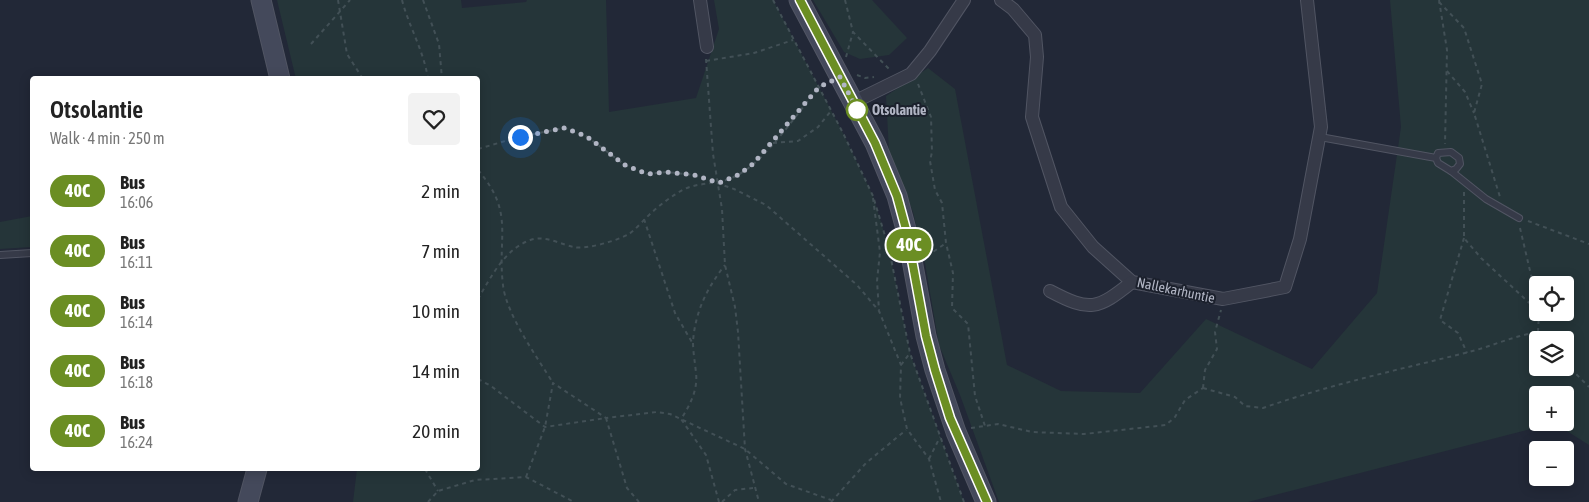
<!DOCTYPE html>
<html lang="en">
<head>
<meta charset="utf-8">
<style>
  :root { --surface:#fff; --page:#f2f2f2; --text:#222; --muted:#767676 }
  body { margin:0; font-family:"Asap Condensed",sans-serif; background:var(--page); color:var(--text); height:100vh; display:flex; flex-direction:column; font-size:19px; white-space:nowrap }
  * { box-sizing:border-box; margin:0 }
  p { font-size:16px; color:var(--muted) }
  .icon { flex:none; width:28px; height:28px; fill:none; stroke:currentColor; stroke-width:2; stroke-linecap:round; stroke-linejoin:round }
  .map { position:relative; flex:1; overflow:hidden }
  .drawer { position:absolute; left:30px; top:76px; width:450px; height:395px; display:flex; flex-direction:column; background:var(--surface); border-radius:5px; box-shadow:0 2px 12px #0003 }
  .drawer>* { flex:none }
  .badge { padding:0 10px; border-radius:16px; font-size:18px; line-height:32px }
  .buttons { position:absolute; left:1529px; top:276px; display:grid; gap:10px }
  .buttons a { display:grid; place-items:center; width:45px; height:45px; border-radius:5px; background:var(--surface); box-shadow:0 2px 12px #0003; font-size:25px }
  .you { position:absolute; width:25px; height:25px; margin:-12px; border:4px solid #fff; border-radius:50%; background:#1a73e8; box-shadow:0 0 0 8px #1a73e833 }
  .map>.badge { position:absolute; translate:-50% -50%; box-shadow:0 0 0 2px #fff }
  .round { display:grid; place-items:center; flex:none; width:52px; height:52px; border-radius:5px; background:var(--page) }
  .overview { display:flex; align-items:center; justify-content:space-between; height:85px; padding:0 20px }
  h1 { font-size:24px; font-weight:600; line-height:38px }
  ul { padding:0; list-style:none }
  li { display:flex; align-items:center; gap:15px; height:60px; padding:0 20px }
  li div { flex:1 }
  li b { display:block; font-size:19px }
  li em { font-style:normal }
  li .badge { min-width:55px; font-weight:700; text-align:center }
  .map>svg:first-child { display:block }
</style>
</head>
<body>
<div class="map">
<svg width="1589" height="502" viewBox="0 0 1589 502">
  <rect width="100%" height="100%" fill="#222837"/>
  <g fill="#253539" fill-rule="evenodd">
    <polygon points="277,0 461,0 462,8 526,2 527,0 606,0 609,112 696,98 719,29 714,0 773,0 843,133 873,196 889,249 910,353 964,502 353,502 357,469 478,469 478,79 296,79"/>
    <polygon points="813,0 872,0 907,38 889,55 860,59 844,52"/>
    <path d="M1390,0H1589V445L1554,423L1248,502H999L960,395L939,345L925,263L913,212L889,151L886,96L928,68L955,89L1007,365L1061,391L1140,393L1206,319L1312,369L1377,293L1401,127ZM1538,285H1565V312H1538ZM1538,340H1565V368H1538ZM1538,395H1565V422H1538Z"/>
    <polygon points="32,216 32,247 0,249 0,222"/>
  </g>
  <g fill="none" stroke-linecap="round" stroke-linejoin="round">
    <defs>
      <g id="service">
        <polyline points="1320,137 1436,158 1438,153 1451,152 1459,158 1460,164 1456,169 1451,171 1438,163 1436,158"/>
        <polyline points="1451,171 1486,199 1519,218"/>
        <polyline points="0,255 32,253"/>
      </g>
      <g id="minor">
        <polyline points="700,0 707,47"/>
        <polyline points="1001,0 1013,9 1035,35 1037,57 1032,117 1061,207 1093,247 1132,282 1223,299 1285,287 1300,239 1321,127 1307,0"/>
        <polyline points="854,102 911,74 930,51 964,0"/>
        <path d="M1050,291C1090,312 1097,310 1132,282"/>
      </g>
      <g id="secondary">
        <polyline points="261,0 280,79"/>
        <polyline points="799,0 875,143 897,196 907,233 926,336 935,370 956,432 986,502"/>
        <polyline points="248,502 257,469"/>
      </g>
    </defs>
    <use href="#service" stroke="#515563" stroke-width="8"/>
    <use href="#minor" stroke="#515563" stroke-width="14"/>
    <use href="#secondary" stroke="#515563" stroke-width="21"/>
    <g stroke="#425056" stroke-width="2" stroke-dasharray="4 4" stroke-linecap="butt">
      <polyline points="338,0 347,54 363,79"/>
      <path d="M402,0C409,27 424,51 428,79"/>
      <polyline points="423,0 439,44 442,79"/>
      <polyline points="773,0 843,133 873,196 889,249 910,353 964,502"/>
      <polyline points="845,0 853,32 890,70"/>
      <polyline points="1439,0 1447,50 1445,144"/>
      <polyline points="1439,2 1464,28 1482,84 1474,113 1500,197"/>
      <polyline points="311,44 350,0"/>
      <polyline points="846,57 853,32"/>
      <polyline points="706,59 713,154 722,209 725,265 735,307 738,332 745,449 759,502"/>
      <polyline points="706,61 754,53 793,40"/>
      <polyline points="1447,71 1465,92 1474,113"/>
      <polyline points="857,75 865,78 874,77"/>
      <polyline points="918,84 931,117 932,152 930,161 935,190 942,203 946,243 953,273 952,308 968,324 975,396 985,426"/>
      <polyline points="773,143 798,141 818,127 831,111"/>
      <polyline points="478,149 519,137 564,128 586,136 625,165 647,174 667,172 694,175 734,189 766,205 857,285 879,311 901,365 900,398 907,429 929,459 941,502"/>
      <path d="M478,170C515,213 497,236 503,285C506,314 537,357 553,383"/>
      <polyline points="1464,192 1464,238 1481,258 1538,311"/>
      <polyline points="873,198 880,252 877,281 879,310"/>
      <polyline points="644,219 675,313 693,344"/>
      <polyline points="1528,221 1589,244"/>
      <polyline points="1520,228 1538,305"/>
      <polyline points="1464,238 1440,320 1458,333 1467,353"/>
      <polyline points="927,256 946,243"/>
      <path d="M478,299C491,277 506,246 534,239C547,236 562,245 574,247C586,250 619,240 629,234C635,230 641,223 646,218C656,208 666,200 679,192C696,181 716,186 736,176C765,162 798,112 819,87L825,84"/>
      <polyline points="1538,332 1539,312"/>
      <polyline points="1565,363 1589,387"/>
      <polyline points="901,365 910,353"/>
      <polyline points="478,379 491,386 545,427 606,418 627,488 639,502"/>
      <path d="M1203,388L1235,397L1245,406L1263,408C1329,385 1397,370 1465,353C1490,347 1513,336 1538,332L1548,340"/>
      <polyline points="1203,388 1205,370 1217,349 1215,332 1221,310"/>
      <polyline points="971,428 998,424 1032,432 1084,434 1166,425 1175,417 1185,400 1203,388"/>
      <polyline points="929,459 940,437"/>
      <polyline points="425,469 438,491"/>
      <polyline points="526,477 545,427 553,383 606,418 657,412 670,414 745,449 786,484 831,500"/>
      <polyline points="428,502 438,491 475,480 526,477 574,502"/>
      <path d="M719,502L706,455L681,419C690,405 698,390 696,373C695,362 693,352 693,342C695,312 707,288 725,265"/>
      <polyline points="722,502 735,490 753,488"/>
      <polyline points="831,502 866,463 906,430"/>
    </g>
    <use href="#service" stroke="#363a48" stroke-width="6"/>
    <use href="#minor" stroke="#363a48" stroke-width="12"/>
    <use href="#secondary" stroke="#44495b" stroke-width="19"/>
  </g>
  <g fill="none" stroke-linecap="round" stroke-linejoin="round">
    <defs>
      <polyline id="line" points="800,0 875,143 897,196 907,233 926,336 935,370 950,418 987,502"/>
    </defs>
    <use href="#line" stroke="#fff" stroke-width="11"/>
    <use href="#line" stroke="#6b8e23" stroke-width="8"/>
    <polyline stroke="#b1b5c4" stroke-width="5" stroke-dasharray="0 9" points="520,137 564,128 586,136 625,165 647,174 667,172 694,175 719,183 738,175 753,164 819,87 840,77 860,115 857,110"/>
  </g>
  <circle fill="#fff" stroke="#6b8e23" stroke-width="2.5" cx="857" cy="110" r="10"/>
  <g text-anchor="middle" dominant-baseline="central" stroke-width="4" stroke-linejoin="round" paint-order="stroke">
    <g font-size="14" font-weight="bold" fill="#b1b5c4" stroke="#1b202c" text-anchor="start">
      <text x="872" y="110">Otsolantie</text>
    </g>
    <g font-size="14" fill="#b1b5c4" stroke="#1b202c">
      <text transform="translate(1176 290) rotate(12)">Nallekarhuntie</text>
    </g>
  </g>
</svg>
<div class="buttons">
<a><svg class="icon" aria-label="locate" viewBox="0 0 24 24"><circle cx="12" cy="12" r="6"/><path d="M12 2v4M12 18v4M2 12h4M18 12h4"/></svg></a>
<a><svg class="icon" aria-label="layers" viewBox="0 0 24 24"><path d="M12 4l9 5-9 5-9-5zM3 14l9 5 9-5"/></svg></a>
<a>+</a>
<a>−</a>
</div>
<div class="you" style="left:520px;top:137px"></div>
<b class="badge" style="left:909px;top:245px;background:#6b8e23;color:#fff">40C</b>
<section class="drawer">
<div class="overview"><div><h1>Otsolantie</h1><p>Walk · 4 min · 250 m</p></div><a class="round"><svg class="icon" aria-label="heart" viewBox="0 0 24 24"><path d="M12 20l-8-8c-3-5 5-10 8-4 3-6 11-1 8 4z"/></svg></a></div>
<ul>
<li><span class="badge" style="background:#6b8e23;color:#fff">40C</span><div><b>Bus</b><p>16:06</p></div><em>2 min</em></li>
<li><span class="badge" style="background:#6b8e23;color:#fff">40C</span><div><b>Bus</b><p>16:11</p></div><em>7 min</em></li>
<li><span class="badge" style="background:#6b8e23;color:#fff">40C</span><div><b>Bus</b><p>16:14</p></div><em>10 min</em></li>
<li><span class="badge" style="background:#6b8e23;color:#fff">40C</span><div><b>Bus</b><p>16:18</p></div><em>14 min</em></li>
<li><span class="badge" style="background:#6b8e23;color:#fff">40C</span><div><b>Bus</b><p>16:24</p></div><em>20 min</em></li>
</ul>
</section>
</div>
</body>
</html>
